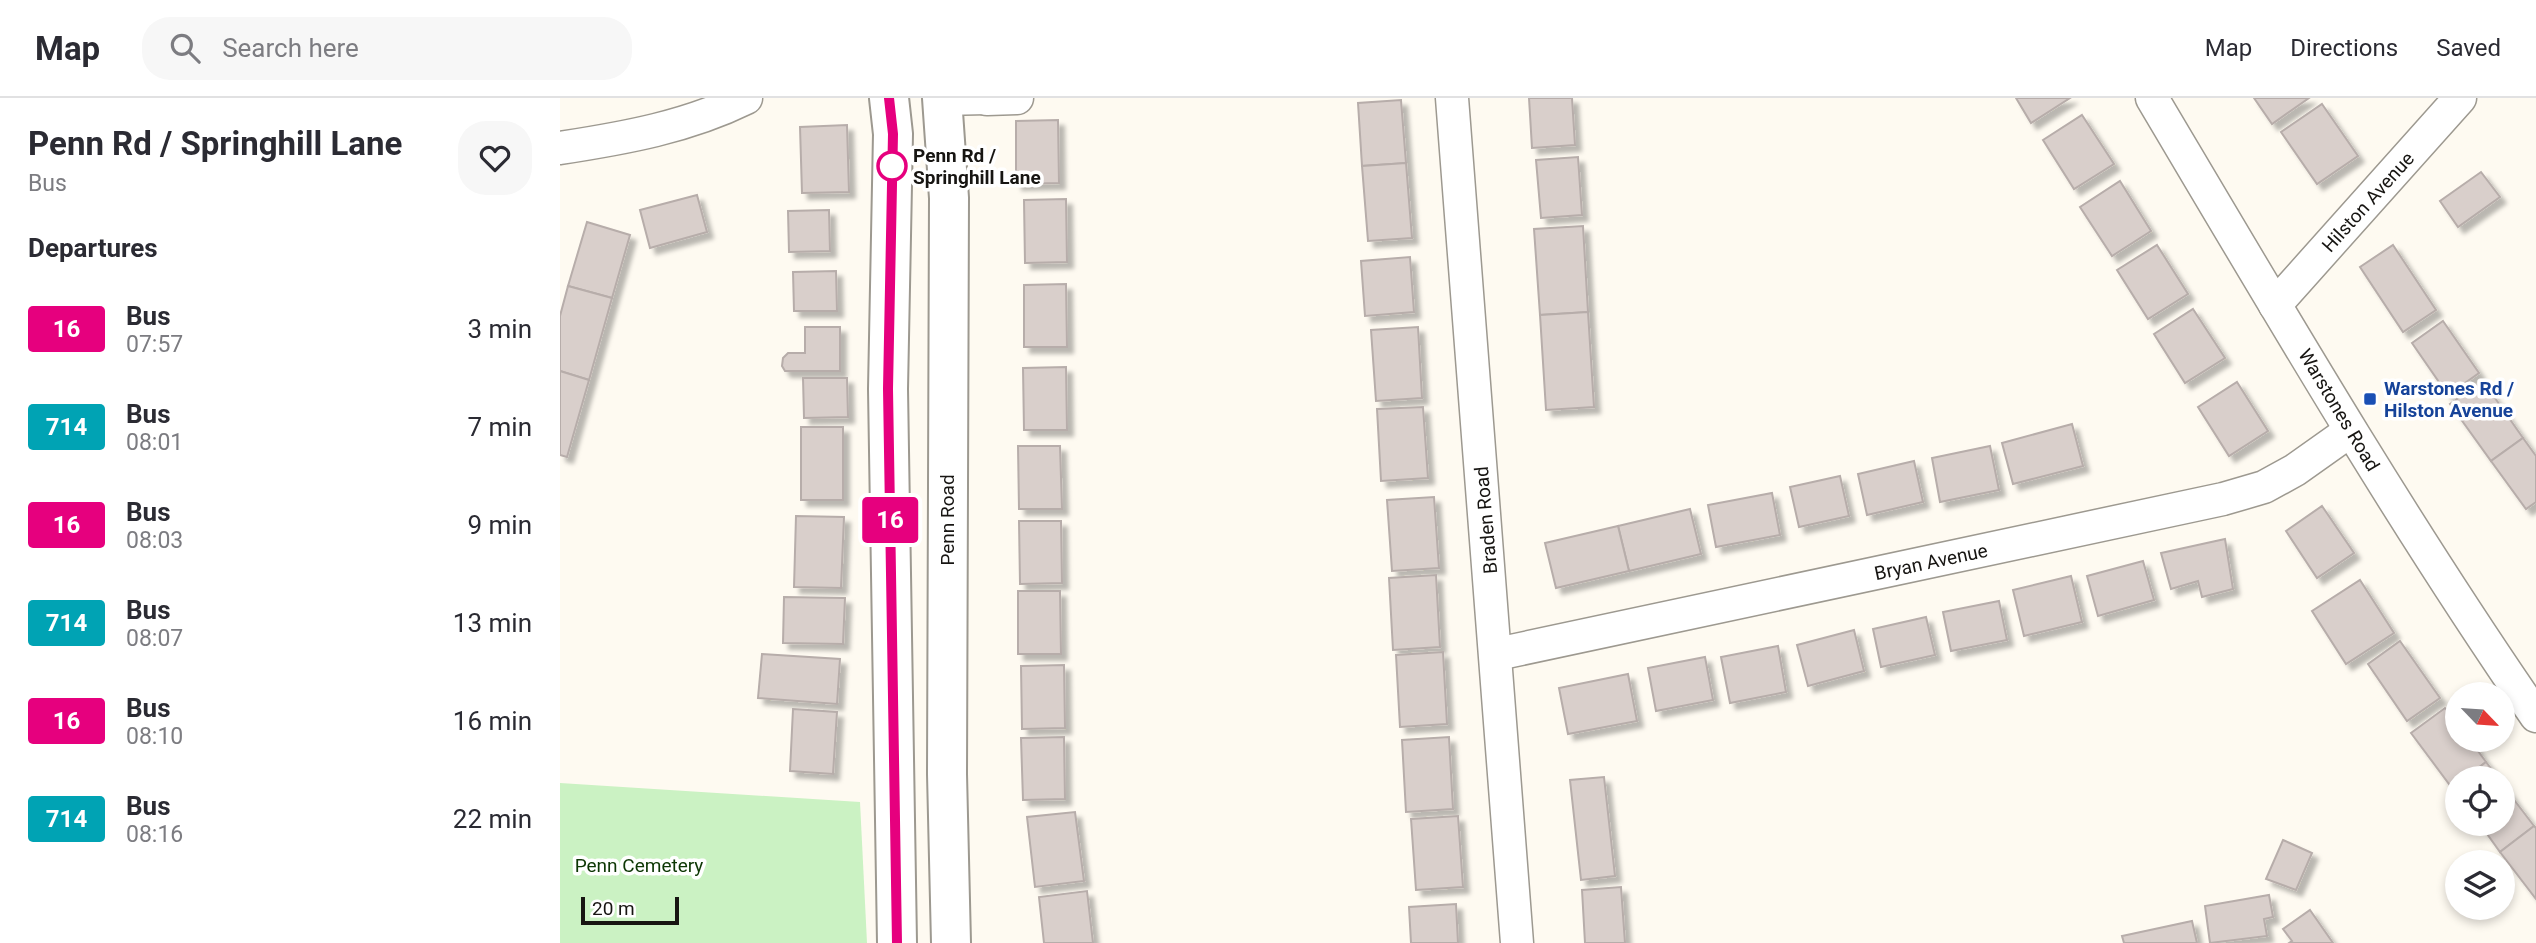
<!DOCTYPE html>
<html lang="en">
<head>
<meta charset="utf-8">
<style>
  :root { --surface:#fff; --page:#f7f7f7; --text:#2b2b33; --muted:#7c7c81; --line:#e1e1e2 }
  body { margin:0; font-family:Roboto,sans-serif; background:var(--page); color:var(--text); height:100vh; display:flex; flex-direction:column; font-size:26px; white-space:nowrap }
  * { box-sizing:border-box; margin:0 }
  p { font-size:23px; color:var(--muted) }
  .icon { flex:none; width:38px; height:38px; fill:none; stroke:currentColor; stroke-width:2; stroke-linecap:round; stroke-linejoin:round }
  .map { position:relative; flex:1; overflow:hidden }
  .panel { display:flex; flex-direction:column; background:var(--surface); width:560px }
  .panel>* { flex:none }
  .badge { padding:0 14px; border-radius:5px; font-size:24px; line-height:46px }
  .needle { width:46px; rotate:115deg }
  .buttons { position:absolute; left:1885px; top:584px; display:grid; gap:14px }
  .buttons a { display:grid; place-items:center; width:70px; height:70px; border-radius:50%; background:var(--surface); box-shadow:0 4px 10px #0003; font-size:35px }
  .scale { position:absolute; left:21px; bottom:18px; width:98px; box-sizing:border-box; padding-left:7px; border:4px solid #171512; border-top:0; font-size:19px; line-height:24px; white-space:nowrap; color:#171512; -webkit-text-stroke:5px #fff; paint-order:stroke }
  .map>.badge { position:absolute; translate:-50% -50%; box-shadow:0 0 0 4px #fff }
  h2 { padding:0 28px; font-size:26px; line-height:63px }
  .round { display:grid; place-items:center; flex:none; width:74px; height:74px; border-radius:28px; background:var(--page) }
  .head { display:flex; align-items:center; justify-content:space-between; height:119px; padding:0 28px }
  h1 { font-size:33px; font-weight:700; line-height:52px }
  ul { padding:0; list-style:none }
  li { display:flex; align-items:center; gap:21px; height:98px; padding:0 28px }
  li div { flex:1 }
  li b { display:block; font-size:26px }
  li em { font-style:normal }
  li .badge { min-width:77px; font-weight:700; text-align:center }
  header { display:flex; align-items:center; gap:42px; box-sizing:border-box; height:98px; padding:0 35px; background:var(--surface); border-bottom:2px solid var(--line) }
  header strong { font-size:33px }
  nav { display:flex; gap:38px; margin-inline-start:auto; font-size:24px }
  .search { width:490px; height:63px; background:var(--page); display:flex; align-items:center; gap:18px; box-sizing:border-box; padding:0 24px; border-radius:28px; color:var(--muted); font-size:26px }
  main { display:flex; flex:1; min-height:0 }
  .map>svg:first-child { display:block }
</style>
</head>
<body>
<header>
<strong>Map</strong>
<div class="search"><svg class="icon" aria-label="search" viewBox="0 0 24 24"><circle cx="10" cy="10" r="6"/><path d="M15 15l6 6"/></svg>Search here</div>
<nav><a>Map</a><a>Directions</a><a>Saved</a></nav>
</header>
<main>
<section class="panel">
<div class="head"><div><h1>Penn Rd / Springhill Lane</h1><p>Bus</p></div><a class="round"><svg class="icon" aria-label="heart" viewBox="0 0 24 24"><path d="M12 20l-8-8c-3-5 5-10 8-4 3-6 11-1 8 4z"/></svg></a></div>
<h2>Departures</h2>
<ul>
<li><span class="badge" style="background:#e6007e;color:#fff">16</span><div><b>Bus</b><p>07:57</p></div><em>3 min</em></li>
<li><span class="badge" style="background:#00a3b4;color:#fff">714</span><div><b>Bus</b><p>08:01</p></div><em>7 min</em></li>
<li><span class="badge" style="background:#e6007e;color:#fff">16</span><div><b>Bus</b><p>08:03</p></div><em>9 min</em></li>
<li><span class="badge" style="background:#00a3b4;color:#fff">714</span><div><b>Bus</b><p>08:07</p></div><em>13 min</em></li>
<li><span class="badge" style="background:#e6007e;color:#fff">16</span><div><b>Bus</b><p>08:10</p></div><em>16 min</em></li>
<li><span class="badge" style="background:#00a3b4;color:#fff">714</span><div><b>Bus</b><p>08:16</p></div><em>22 min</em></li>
</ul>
</section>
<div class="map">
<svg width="1976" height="845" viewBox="0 0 1976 845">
  <defs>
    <filter id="shadow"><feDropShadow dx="6" dy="6" stdDeviation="2" flood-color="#0004"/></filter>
  </defs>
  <rect width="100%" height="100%" fill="#fefaf1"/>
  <polygon fill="#cbf2c3" points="0,685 300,704 307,845 0,845"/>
  <g fill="#d9cfcb" stroke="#b7adaa" stroke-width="2" filter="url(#shadow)">
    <polygon points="969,0 1012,0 1015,47 972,50"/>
    <polygon points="1456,0 1510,0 1471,25"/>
    <polygon points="1694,0 1749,0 1712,26"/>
    <polygon points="841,2 846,65 802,68 798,5"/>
    <polygon points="1762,6 1798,58 1757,86 1721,34"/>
    <polygon points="1522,17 1554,66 1514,91 1483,42"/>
    <polygon points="498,22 499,85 456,86 456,23"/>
    <polygon points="287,27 289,94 242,95 240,29"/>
    <polygon points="1018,59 1022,117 981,120 976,62"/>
    <polygon points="846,65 852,140 808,143 802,68"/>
    <polygon points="1921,74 1940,99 1898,129 1880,103"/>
    <polygon points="1560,83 1591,133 1552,158 1520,109"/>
    <polygon points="137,97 147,134 90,150 80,112"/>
    <polygon points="506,101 507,164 465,165 464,102"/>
    <polygon points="269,112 270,153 229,154 228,113"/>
    <polygon points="27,124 70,137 52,200 8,188"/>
    <polygon points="1023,128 1028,214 980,217 974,131"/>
    <polygon points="1597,147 1628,196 1588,221 1557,172"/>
    <polygon points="1833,147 1876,212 1843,234 1800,169"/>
    <polygon points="850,159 854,214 805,218 801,163"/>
    <polygon points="276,173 277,213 234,213 233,174"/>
    <polygon points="506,186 507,249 464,249 464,187"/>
    <polygon points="8,188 52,200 29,282 0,273 0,218"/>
    <polygon points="1633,211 1665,260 1625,285 1594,236"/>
    <polygon points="1028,214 1034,309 986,312 980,217"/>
    <polygon points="1883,223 1919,275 1888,297 1852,245"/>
    <polygon points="245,229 280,229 280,273 225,273 222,268 223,260 228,255 245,255"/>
    <polygon points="858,229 862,300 816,303 811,232"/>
    <polygon points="506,269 507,332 464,332 463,270"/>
    <polygon points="0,273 29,282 7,359 0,357"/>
    <polygon points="243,280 287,280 288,319 244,320"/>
    <polygon points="1923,283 1963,340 1931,363 1890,306"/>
    <polygon points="1677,284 1708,333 1669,358 1638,309"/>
    <polygon points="863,309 868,380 821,383 817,311"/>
    <polygon points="1512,326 1523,368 1453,386 1442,345"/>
    <rect x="241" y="329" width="42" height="73"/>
    <polygon points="1963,340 1976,358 1976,404 1966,411 1931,363"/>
    <polygon points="458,348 500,348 502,411 459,411"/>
    <polygon points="1430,348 1439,392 1380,404 1372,360"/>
    <polygon points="1354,363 1363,404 1307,417 1298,376"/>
    <polygon points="1280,378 1289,418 1239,429 1230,389"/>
    <polygon points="1212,395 1220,437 1156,449 1148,407"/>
    <polygon points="874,399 879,470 832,473 827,402"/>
    <polygon points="1762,408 1794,455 1757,480 1726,433"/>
    <polygon points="1130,411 1141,456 1069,473 1058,428"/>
    <polygon points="236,418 284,419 281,490 234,489"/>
    <polygon points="459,423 501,423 502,485 460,486"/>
    <polygon points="1058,428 1069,473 996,490 985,445"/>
    <polygon points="1665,441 1673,491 1642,499 1638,483 1611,491 1601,455"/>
    <polygon points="1583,463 1594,502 1538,518 1527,478"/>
    <polygon points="876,477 880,549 833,552 829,480"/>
    <polygon points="1511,478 1522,524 1464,538 1453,492"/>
    <polygon points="1800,482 1834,535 1786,566 1752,513"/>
    <polygon points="458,493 500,493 501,556 458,556"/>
    <polygon points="224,499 285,500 283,546 223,545"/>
    <polygon points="1439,503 1447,542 1391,553 1383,514"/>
    <polygon points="1366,519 1375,557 1321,569 1313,531"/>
    <polygon points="1294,532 1304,573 1248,588 1237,547"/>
    <polygon points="1840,543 1880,600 1847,623 1808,566"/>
    <polygon points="1218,548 1226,594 1170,605 1161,559"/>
    <polygon points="883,554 887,626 840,629 836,557"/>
    <polygon points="202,556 280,561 277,606 198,600"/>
    <polygon points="1145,559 1153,602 1096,613 1088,570"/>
    <polygon points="504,567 505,630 462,631 461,568"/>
    <polygon points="1068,576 1077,623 1008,636 999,590"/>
    <polygon points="1885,610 1897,625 1897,642 1910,642 1926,664 1904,681 1897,681 1897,686 1892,690 1851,635"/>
    <polygon points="233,611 277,614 273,676 230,673"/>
    <polygon points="504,639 505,701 463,702 461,640"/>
    <polygon points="889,639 893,711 846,714 842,642"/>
    <polygon points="1926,664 1939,681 1904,681"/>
    <polygon points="1044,679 1055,778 1021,782 1010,682"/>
    <polygon points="1942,686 1974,728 1940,754 1920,726 1942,726"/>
    <polygon points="515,714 524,783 475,789 467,719"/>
    <polygon points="898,718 903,789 856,792 851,721"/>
    <polygon points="1974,728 1976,730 1976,801 1940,754"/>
    <polygon points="1723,742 1752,755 1736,792 1706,781"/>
    <polygon points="1061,789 1065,845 1025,845 1022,792"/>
    <polygon points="527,793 533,845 484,845 479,799"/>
    <polygon points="1709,797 1713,819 1704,821 1707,838 1650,845 1645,808"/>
    <polygon points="896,806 898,845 851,845 849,809"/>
    <polygon points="1750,812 1773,845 1729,845 1732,843 1723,831"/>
    <polygon points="1632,823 1637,845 1564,845 1562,838"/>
  </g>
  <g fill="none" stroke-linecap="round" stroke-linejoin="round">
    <defs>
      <g id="minor">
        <polyline points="892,0 957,845"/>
        <path d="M1592,0C1716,209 1838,418 1976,618"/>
        <polyline points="382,1 427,0"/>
        <polyline points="427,1 457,0"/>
        <path d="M0,50C65,40 127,29 186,0"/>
        <polyline points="1715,207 1900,0"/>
        <polyline points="937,556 1663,401 1704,389 1735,372 1790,333"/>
      </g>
      <g id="highway">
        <polyline points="329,0 333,36 328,291 337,845"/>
        <polyline points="382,0 389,100 387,676 391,845"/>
      </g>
    </defs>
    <use href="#minor" stroke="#9d9990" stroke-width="35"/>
    <use href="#highway" stroke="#9d9990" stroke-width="42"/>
    <use href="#minor" stroke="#fff" stroke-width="32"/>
    <use href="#highway" stroke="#fff" stroke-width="38"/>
  </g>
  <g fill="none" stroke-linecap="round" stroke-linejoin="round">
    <defs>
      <polyline id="line" points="329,0 333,36 328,291 337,845"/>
    </defs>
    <use href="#line" stroke="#fff" stroke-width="16"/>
    <use href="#line" stroke="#e6007e" stroke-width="10"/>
  </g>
  <circle fill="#fff" stroke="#e6007e" stroke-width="3.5" cx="332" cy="68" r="14"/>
  <rect fill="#1a4fb4" stroke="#fff" stroke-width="2.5" x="1803" y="294" width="14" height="14" rx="3.5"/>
  <g text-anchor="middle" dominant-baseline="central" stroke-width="7" stroke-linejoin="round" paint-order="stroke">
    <g font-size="19" font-weight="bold" fill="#171512" stroke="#fff" text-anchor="start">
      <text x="353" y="57">Penn Rd /<tspan x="353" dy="22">Springhill Lane</tspan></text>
    </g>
    <g font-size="19" fill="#171512" stroke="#fff">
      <text transform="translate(1808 104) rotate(-48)">Hilston Avenue</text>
      <text transform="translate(1779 312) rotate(59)">Warstones Road</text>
      <text transform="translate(387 422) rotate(-90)">Penn Road</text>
      <text transform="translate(926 422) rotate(-95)">Braden Road</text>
      <text transform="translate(1371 464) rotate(-12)">Bryan Avenue</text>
    </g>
    <g font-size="19" font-weight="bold" fill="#164399" stroke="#fff" text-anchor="start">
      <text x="1824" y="290">Warstones Rd /<tspan x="1824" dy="22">Hilston Avenue</tspan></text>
    </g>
    <g font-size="19" fill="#0d3704" stroke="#fff">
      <text x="79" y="767">Penn Cemetery</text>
    </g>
  </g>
</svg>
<div class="buttons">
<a><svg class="needle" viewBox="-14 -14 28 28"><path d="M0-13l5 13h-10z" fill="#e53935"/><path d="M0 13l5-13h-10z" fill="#7c7c81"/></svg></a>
<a><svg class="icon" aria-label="locate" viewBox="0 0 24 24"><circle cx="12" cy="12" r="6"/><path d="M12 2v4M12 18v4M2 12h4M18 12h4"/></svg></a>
<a><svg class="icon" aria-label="layers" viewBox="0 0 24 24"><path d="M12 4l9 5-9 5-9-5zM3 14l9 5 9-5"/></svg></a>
</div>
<div class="scale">20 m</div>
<b class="badge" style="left:330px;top:422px;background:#e6007e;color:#fff">16</b>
</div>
</main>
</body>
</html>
